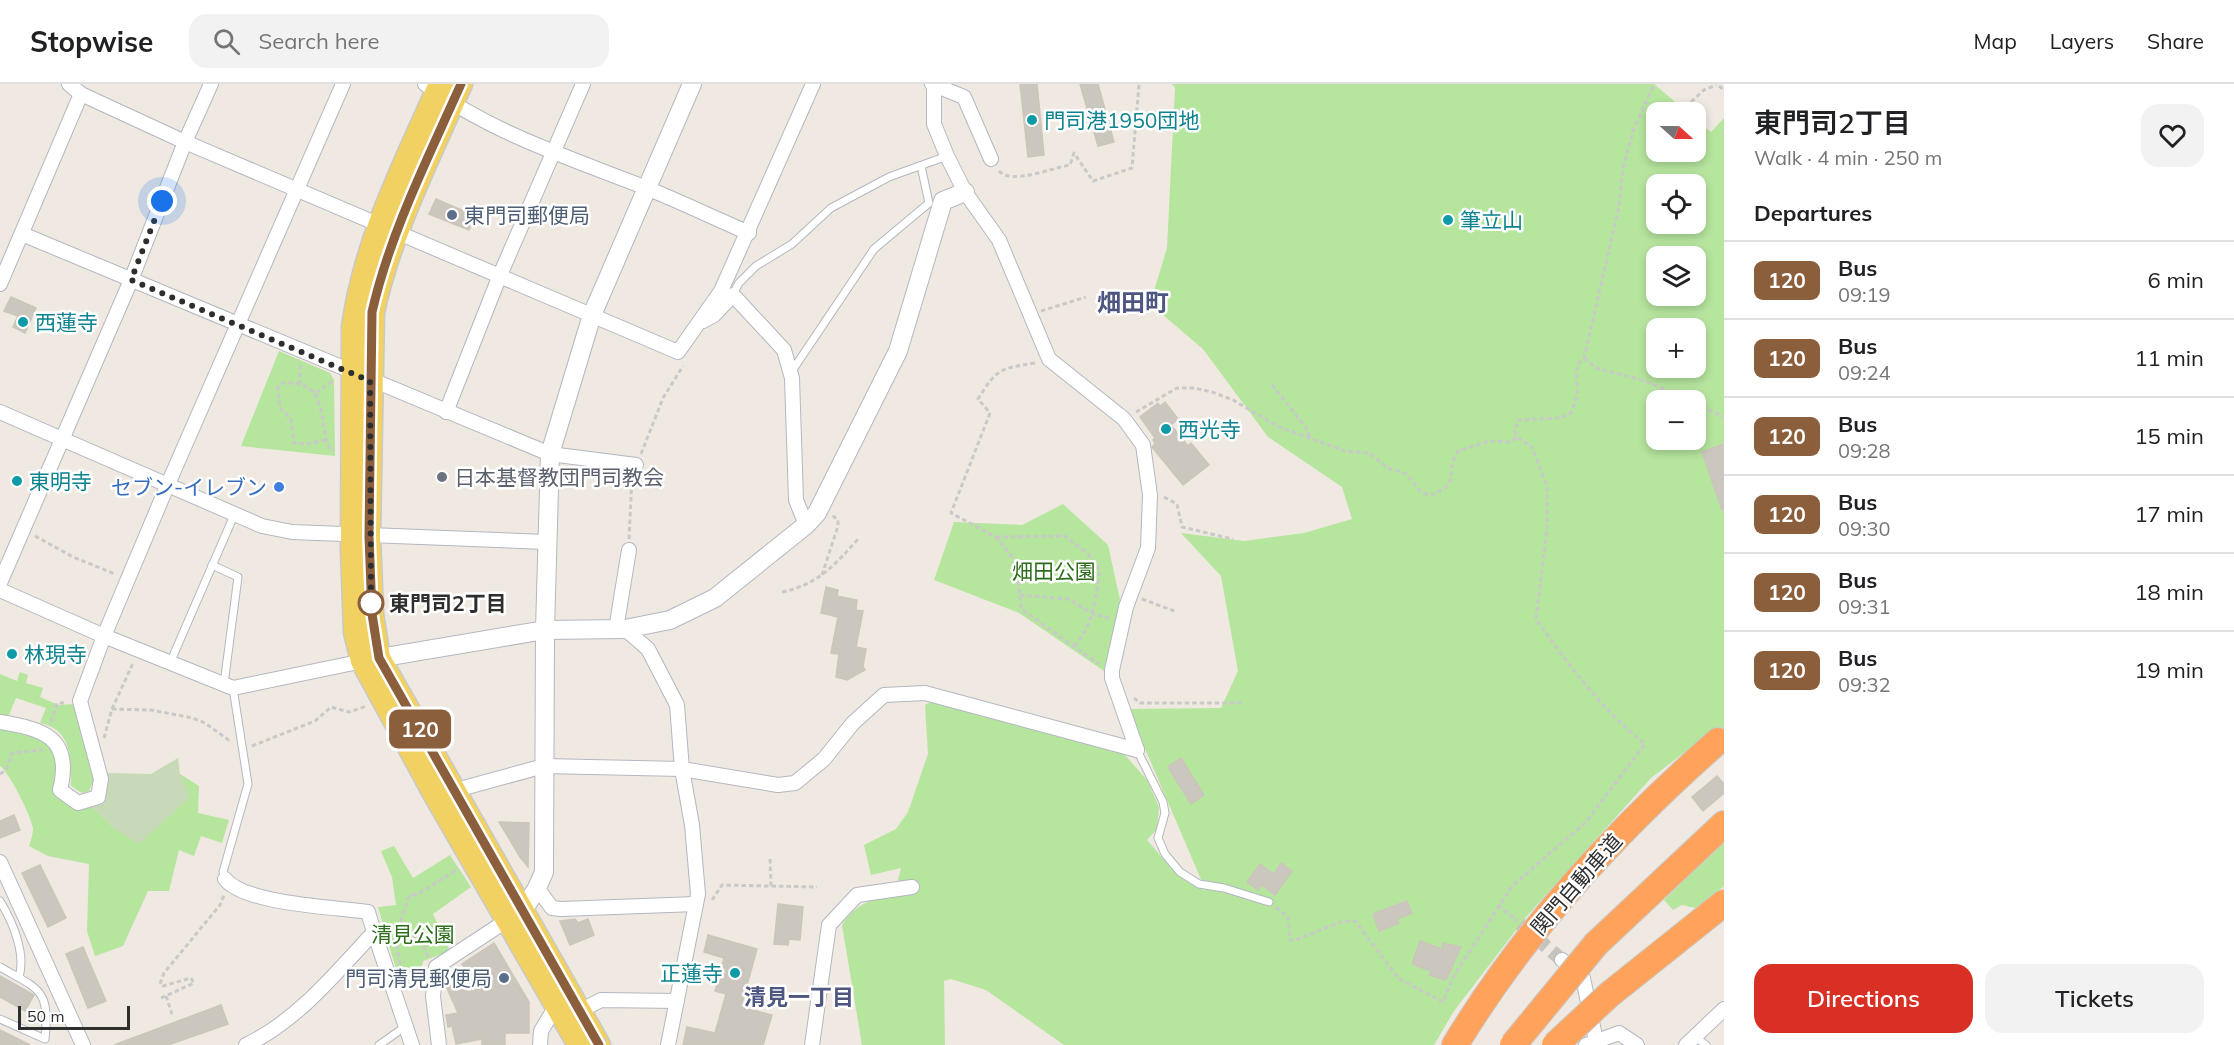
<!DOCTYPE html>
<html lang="en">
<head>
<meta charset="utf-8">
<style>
  :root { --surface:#fff; --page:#f2f2f2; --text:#202124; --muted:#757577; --line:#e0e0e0; --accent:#d93025 }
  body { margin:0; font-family:Mulish,"Noto Sans JP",sans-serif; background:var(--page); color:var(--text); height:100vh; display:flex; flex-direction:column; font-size:22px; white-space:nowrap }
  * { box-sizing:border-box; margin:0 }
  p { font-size:20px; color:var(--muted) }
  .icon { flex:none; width:33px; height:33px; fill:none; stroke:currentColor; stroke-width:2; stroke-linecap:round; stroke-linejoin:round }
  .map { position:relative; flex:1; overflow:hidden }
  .drawer { display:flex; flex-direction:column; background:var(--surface); width:510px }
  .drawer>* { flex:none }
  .badge { padding:0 12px; border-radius:9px; font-size:21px; line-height:39px }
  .needle { width:39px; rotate:111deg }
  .tools { position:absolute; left:1646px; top:18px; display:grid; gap:12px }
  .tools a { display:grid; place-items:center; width:60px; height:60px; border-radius:12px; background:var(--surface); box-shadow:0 3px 9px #0003; font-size:30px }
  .scale { position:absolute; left:18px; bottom:15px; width:112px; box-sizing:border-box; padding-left:6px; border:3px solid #2e2e2e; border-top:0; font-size:16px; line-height:21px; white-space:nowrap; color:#2e2e2e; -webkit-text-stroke:4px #fff; paint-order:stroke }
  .you { position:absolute; width:30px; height:30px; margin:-15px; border:4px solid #fff; border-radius:50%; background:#1a73e8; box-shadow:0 0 0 9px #1a73e833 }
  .map>.badge { position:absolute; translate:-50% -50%; box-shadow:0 0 0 3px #fff }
  h2 { padding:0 30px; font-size:22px; line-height:54px }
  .round { display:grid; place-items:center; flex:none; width:63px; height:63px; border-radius:18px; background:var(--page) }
  .headline { display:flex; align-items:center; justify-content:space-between; height:102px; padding:0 30px }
  h1 { font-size:28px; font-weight:600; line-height:45px }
  .action { display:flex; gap:12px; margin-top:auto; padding:12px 30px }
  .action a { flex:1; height:69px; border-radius:18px; background:var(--accent); color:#fff; font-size:24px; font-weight:600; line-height:69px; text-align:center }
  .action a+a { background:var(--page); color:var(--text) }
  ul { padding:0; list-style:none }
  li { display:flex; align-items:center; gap:18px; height:78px; padding:0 30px; border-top:2px solid var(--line) }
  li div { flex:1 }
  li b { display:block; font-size:22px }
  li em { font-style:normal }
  li .badge { min-width:66px; font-weight:700; text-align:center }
  header { display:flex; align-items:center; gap:36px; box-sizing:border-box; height:84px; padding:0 30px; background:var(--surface); border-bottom:2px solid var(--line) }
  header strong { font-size:28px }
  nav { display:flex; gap:33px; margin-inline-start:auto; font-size:21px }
  .search { width:420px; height:54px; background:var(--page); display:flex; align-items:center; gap:15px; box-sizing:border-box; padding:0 21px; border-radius:18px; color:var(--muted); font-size:22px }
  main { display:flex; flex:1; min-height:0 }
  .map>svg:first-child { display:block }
</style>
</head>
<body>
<header>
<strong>Stopwise</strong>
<div class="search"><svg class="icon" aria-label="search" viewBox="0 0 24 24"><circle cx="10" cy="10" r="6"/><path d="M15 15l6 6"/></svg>Search here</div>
<nav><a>Map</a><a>Layers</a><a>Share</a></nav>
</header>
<main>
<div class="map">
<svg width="1724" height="961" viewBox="0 0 1724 961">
  <rect width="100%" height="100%" fill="#efe9e1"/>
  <g fill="#b6e59e" fill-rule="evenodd">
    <path d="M1172,0H1654L1687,28H1656V68H1695V35L1711,48L1724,34V665L1711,648L1651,694L1526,833L1454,927L1434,961H1064L986,906L951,895L944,897L945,961H862L842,841C852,824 873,811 894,812L901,784L871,791L864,761L896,745L908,728L928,670L925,621L934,616L1124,670L1147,696L1159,723L1157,745L1147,756L1177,791L1206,807L1128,625L1221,624L1238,587L1221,492L1181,449L1244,457L1304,449L1352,435L1342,403L1268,353L1203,265L1150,220L1167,164L1175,4ZM1656,100H1695V140H1656ZM1656,172H1695V212H1656ZM1656,244H1695V284H1656ZM1656,316H1695V356H1656Z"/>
    <polygon points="279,267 330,289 334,296 335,372 241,362"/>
    <polygon points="1063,420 1108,461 1120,516 1104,587 1019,529 934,496 954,438 1022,441"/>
    <path d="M20,588L28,591L26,599L43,604L40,613L58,621L75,620L94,695L89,707L82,709L71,702C70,674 73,646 40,639L46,624L16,614L8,633L0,631V590L17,597Z"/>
    <path d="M0,645L46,656L55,668V697L92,722L115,745L180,690L199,702L198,729L229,736L222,759L201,752L194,772L179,766L169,807H148L123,862L95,872L87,847L89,780L48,772L29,762C31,757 33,750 33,744C31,732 9,688 0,682Z"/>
    <polygon points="1724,757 1724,802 1696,824 1682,821 1673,826 1664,816"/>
    <polygon points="394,762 413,794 450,771 471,803 433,830 450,867 423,877 421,886 398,892 378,823 396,821 392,793 381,767"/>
  </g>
  <polygon fill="#c8d9b8" points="178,674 180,690 190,713 139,760 115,745 92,722 106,700 107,689 151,690"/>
  <g fill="#cbc7bf" stroke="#cbc5ba" stroke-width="1.5">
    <polygon points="1020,0 1037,0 1044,71 1028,73"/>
    <polygon points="1080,0 1098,0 1114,58 1098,62"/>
    <polygon points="436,115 475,132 469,146 429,130"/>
    <polygon points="11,213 36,224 25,249 13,243 18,232 4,227"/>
    <polygon points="1165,318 1178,335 1171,341 1188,362 1191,359 1209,381 1183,401 1152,363 1155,360 1153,356 1155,354 1140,333 1158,319 1160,322"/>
    <polygon points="1724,360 1724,425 1722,426 1702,368"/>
    <polygon points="826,503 838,506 837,512 857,516 856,526 863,527 856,563 866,565 863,582 865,586 847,596 836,593 839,570 831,569 838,533 821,529"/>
    <polygon points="1181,674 1204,711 1191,720 1168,683"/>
    <polygon points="1717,692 1724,700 1724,709 1703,727 1692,713"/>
    <polygon points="14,731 20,746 0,754 0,737"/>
    <polygon points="499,738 529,739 528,783 520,773"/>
    <polygon points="1281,779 1292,787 1275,811 1262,801 1258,806 1247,798 1260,780 1274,790"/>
    <polygon points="40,781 66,834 48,843 22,789"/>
    <polygon points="1407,817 1412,829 1397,835 1399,839 1379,847 1373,830"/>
    <polygon points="778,820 803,823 800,856 789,855 788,861 774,860"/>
    <polygon points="575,835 578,839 588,835 594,851 570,861 560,837"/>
    <polygon points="708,851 757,865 741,923 772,931 763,961 683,961 687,943 715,949 726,910 715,907 724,874 704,868"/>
    <polygon points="1420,857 1442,865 1443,859 1461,863 1446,896 1429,891 1431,887 1412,880"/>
    <polygon points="494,859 529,918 529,949 505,949 505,961 482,961 482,955 456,960 452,942 448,943 446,931 458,929 447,904 451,902 447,895 467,887 462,880"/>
    <polygon points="83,863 106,917 88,924 66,870"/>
    <polygon points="0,892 34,911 25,927 0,913"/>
    <polygon points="221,921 228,940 168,961 114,961"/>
    <polygon points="0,946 30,961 0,961"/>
  </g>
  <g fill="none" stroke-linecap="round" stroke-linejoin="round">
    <polyline stroke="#c8c4bd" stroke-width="14" stroke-dasharray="14 7" stroke-linecap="butt" points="1520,840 1562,876"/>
    <defs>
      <g id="service">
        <polyline points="732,212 739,199 756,182 792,160 831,124 889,93 947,72"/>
        <polyline points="792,287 874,165 929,119 921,82"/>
        <polyline points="212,481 238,493 224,600"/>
        <polyline points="170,579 235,429"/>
        <polyline points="1137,666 1163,718 1165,729 1158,754 1165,770 1180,788 1199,800 1224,804 1269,818"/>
        <polyline points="225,795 223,788 248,700 233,604"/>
        <path d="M0,817C13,838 26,870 19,893"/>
        <path d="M0,883C40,906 50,905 45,955L0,935"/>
        <polyline points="1694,952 1706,961"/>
        <polyline points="379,961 406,942"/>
      </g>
      <g id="minor">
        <polyline points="69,0 81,10 185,58 678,268 721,207 813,0"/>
        <path d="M425,0C489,48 570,74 644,103C679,117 714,134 749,149"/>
        <polyline points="932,0 934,1 934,40 947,72 965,108 999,156 1049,275 1124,335 1143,361 1150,411 1148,464 1126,523 1112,586 1112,594 1137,666"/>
        <polyline points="934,1 964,13 991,75"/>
        <polyline points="22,150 550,370 636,381"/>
        <polyline points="0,200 81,10"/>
        <polyline points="703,237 714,231 733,211 784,266 792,294 796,416 806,441"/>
        <polyline points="0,328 262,442 292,448 546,458"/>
        <polyline points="446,328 500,191 583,0"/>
        <polyline points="0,499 131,196 185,58 211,0"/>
        <polyline points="0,506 104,552 233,604 368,576"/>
        <polyline points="616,545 629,466"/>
        <polyline points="625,545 648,565 677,621 682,685 692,741 698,810 668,961"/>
        <path d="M0,638C43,645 73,653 60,706L78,719L98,713L101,695L80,617L104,552L168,400L343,0"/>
        <polyline points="449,708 544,682 682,685 778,701 795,699 824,675 853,639 884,611 925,609 1137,666"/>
        <polyline points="0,778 83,961"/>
        <path d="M225,795C244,820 335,823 368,828L374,848C336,889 297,937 246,961"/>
        <polyline points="537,804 552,824 561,825 696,820"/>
        <polyline points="374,848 412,961"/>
        <polyline points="1562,876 1583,894 1596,957"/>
        <polyline points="578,928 601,916 677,917"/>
        <polyline points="439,961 433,912 436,883 512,833"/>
        <polyline points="540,961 541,947 556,922"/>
        <polyline points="812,961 829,841 857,811 912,803"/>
        <polyline points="1586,961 1619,949 1637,961"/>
        <polyline points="1686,961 1724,925"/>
      </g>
      <g id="tertiary">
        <polyline points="379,574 545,546 625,545 670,536 715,514 806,441 817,429 898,267 943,117 965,108"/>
        <polyline points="524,825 537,804 544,788 545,546 550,370 592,231 692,0"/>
      </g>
      <g id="primary">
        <path d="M440,0C405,79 365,156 353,243L352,467L355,548L362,577L436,713L579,961"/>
        <path d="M461,0C429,74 390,149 373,228L369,451L372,530L379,574L599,961"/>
      </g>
      <g id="motorway">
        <polyline points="1596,860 1724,740"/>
        <polyline points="1610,910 1724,819"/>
        <path d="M1455,961C1526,844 1616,747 1718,657"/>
      </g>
    </defs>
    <use href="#service" stroke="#b4b7c1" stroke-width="9"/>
    <use href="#minor" stroke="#b4b7c1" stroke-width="16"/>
    <use href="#tertiary" stroke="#b4b7c1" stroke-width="20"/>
    <use href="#primary" stroke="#c9c9c9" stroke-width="25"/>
    <use href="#motorway" stroke="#c9c9c9" stroke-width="28"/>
    <g stroke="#c9c9c9" stroke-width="3" stroke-dasharray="4.5 3" stroke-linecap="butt">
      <polyline points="1719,2 1724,6"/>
      <polyline points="1680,28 1704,6 1716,1"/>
      <path d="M999,87C1012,101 1051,84 1070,81L1074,69L1093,97L1132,84L1139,0"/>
      <polyline points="1041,227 1086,213"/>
      <polyline points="1584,274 1596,284 1645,297 1689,316"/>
      <path d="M1035,279C1000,285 998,283 978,315L990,329L951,429L996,453L1017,479L1021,525L1099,580"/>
      <polyline points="300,281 300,300"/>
      <polyline points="1272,301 1308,346 1310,355"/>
      <polyline points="316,309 334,296"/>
      <polyline points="1695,319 1724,333"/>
      <polyline points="1136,328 1177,304 1194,304 1212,308 1233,316 1279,343 1345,367 1369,369 1388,384 1406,390 1422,409 1427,410 1434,410 1445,404 1451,395 1452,379 1458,367 1489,357 1511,358 1517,353"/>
      <path d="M326,356L307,360L294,359L291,335L280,324L278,303L283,299C331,297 316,334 330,365L334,367"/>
      <polyline points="641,370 663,314 683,282"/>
      <polyline points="1164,413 1177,420 1182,443 1233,455"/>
      <polyline points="35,452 73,473 115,490"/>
      <path d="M996,453L1065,452L1087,469L1100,487C1095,513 1094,542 1074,562"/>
      <polyline points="629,455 632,392"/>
      <polyline points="822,491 838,442 838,436 832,431"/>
      <path d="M782,508C817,501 835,481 858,455"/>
      <polyline points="1020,511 1068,515 1093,530 1109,534"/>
      <polyline points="1142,515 1177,528"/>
      <polyline points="1134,614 1140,619 1244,619"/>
      <polyline points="112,625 151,626 193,634 205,639 230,657"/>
      <polyline points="51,638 57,619 67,619"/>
      <polyline points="104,654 112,625 133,579"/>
      <polyline points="252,662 315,637 331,623 349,628 367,622"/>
      <polyline points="0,690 6,686 12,669 41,666 41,664"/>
      <polyline points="770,775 771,803"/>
      <polyline points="712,816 722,801 817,803"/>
      <polyline points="1498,821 1517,837"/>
      <path d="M1276,823L1288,833L1290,856H1295L1341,838L1355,837L1399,895L1443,918L1453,893L1512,802L1586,738L1645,660C1602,626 1568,580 1536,535L1547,444V402L1532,363L1517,353L1515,347L1518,336L1560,334L1571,329C1573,323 1576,317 1577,311C1579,298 1571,283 1584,274L1619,123L1623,84L1634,44L1654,0"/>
      <polyline points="428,873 425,864 401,836 409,812 418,810 458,785"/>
      <polyline points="400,880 396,857 401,836"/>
      <polyline points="166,912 172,930"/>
      <polyline points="161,914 194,899 191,894 163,902 160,900 164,889 220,821 224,811"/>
    </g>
    <use href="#service" stroke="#fff" stroke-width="7"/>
    <use href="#minor" stroke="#fff" stroke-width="14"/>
    <use href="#tertiary" stroke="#fff" stroke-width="18"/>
    <use href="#primary" stroke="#f2d163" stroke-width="22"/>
    <use href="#motorway" stroke="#ffa35c" stroke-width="26"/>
    <defs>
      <g id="motorway-bridge">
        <polyline points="1513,961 1596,860"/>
        <polyline points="1555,961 1610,910"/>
      </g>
    </defs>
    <use href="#motorway-bridge" stroke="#c9c9c9" stroke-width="28" stroke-linecap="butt"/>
    <polyline stroke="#c9c9c9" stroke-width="3" stroke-dasharray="4.5 3" stroke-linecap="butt" points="596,961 609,954"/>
    <use href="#motorway-bridge" stroke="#ffa35c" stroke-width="26"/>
  </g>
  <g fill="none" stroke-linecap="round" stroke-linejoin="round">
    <defs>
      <path id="line" d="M461,0C428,74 390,149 372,228L369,452L372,530L379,574L599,961"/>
    </defs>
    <use href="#line" stroke="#fff" stroke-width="14"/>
    <use href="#line" stroke="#8b5e3c" stroke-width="9"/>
    <polyline stroke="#2e2e2e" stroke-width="6" stroke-dasharray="0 10.8" points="162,117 131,196 370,297 371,519"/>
  </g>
  <g fill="#0f9aa8" stroke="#fff" stroke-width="2">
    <circle cx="1032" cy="36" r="6"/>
    <circle cx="1448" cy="136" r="6"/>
    <circle cx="23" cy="238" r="6"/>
    <circle cx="1166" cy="345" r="6"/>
    <circle cx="17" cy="397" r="6"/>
    <circle cx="12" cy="570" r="6"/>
    <circle cx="735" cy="889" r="6"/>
  </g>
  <g fill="#5c6f8a" stroke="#fff" stroke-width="2">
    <circle cx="452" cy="131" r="6"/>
    <circle cx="504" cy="894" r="6"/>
  </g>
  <circle fill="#6b7280" stroke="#fff" stroke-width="2" cx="442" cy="393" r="6"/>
  <circle fill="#3f7fe0" stroke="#fff" stroke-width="2" cx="279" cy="403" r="6"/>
  <circle fill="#fff" stroke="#8b5e3c" stroke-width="3" cx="371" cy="519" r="12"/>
  <g text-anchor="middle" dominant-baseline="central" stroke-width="5" stroke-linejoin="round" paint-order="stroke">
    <g font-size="21" fill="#0d838f" stroke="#fff" text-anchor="start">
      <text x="1044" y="36">門司港1950団地</text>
      <text x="1460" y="136">筆立山</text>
      <text x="35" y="238">西蓮寺</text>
      <text x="1178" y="345">西光寺</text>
      <text x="29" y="397">東明寺</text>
      <text x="24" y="570">林現寺</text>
      <text x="723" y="889" text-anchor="end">正蓮寺</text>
    </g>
    <g font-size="21" fill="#4e5e75" stroke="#fff" text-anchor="start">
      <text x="464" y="131">東門司郵便局</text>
      <text x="492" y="894" text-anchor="end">門司清見郵便局</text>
    </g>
    <g font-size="21" fill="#5b616d" stroke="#fff" text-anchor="start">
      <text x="454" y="393">日本基督教団門司教会</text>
    </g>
    <g font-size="21" fill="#366cbe" stroke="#fff" text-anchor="end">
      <text x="267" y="403">セブン-イレブン</text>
    </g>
    <g font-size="21" fill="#2c6e1b" stroke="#fff">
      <text x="1054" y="487">畑田公園</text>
      <text x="413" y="850">清見公園</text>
    </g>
    <g font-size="21" font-weight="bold" fill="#2e2e2e" stroke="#fff" text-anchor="start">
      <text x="389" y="519">東門司2丁目</text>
    </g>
    <g font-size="21" fill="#2e2e2e" stroke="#fff">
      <text transform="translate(1576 800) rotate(-49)">関門自動車道</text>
    </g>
    <g font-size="22" font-weight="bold" fill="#4d5680" stroke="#fff">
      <text x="799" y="913">清見一丁目</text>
    </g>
    <g font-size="24" font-weight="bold" fill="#4d5680" stroke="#fff">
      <text x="1133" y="218">畑田町</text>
    </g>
  </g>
</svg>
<div class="tools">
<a><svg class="needle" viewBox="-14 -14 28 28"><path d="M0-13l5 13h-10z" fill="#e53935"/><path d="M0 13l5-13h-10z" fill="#757577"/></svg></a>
<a><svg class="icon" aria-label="locate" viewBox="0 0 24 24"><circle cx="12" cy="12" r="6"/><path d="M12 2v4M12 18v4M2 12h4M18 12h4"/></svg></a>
<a><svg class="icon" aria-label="layers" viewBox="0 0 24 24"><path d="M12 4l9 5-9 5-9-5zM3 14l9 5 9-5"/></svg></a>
<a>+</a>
<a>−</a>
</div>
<div class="scale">50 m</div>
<div class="you" style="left:162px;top:117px"></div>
<b class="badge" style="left:420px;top:645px;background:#8b5e3c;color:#fff">120</b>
</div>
<section class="drawer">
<div class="headline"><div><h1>東門司2丁目</h1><p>Walk · 4 min · 250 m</p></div><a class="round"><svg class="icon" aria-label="heart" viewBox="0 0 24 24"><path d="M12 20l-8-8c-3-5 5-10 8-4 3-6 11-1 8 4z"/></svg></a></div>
<h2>Departures</h2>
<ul>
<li><span class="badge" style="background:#8b5e3c;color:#fff">120</span><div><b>Bus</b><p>09:19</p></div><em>6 min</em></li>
<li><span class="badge" style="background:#8b5e3c;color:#fff">120</span><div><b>Bus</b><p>09:24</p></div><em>11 min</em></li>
<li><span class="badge" style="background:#8b5e3c;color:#fff">120</span><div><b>Bus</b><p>09:28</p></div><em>15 min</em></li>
<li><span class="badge" style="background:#8b5e3c;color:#fff">120</span><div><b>Bus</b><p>09:30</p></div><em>17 min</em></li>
<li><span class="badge" style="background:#8b5e3c;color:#fff">120</span><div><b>Bus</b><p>09:31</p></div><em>18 min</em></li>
<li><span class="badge" style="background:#8b5e3c;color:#fff">120</span><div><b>Bus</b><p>09:32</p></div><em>19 min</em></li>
</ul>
<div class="action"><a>Directions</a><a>Tickets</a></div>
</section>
</main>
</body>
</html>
